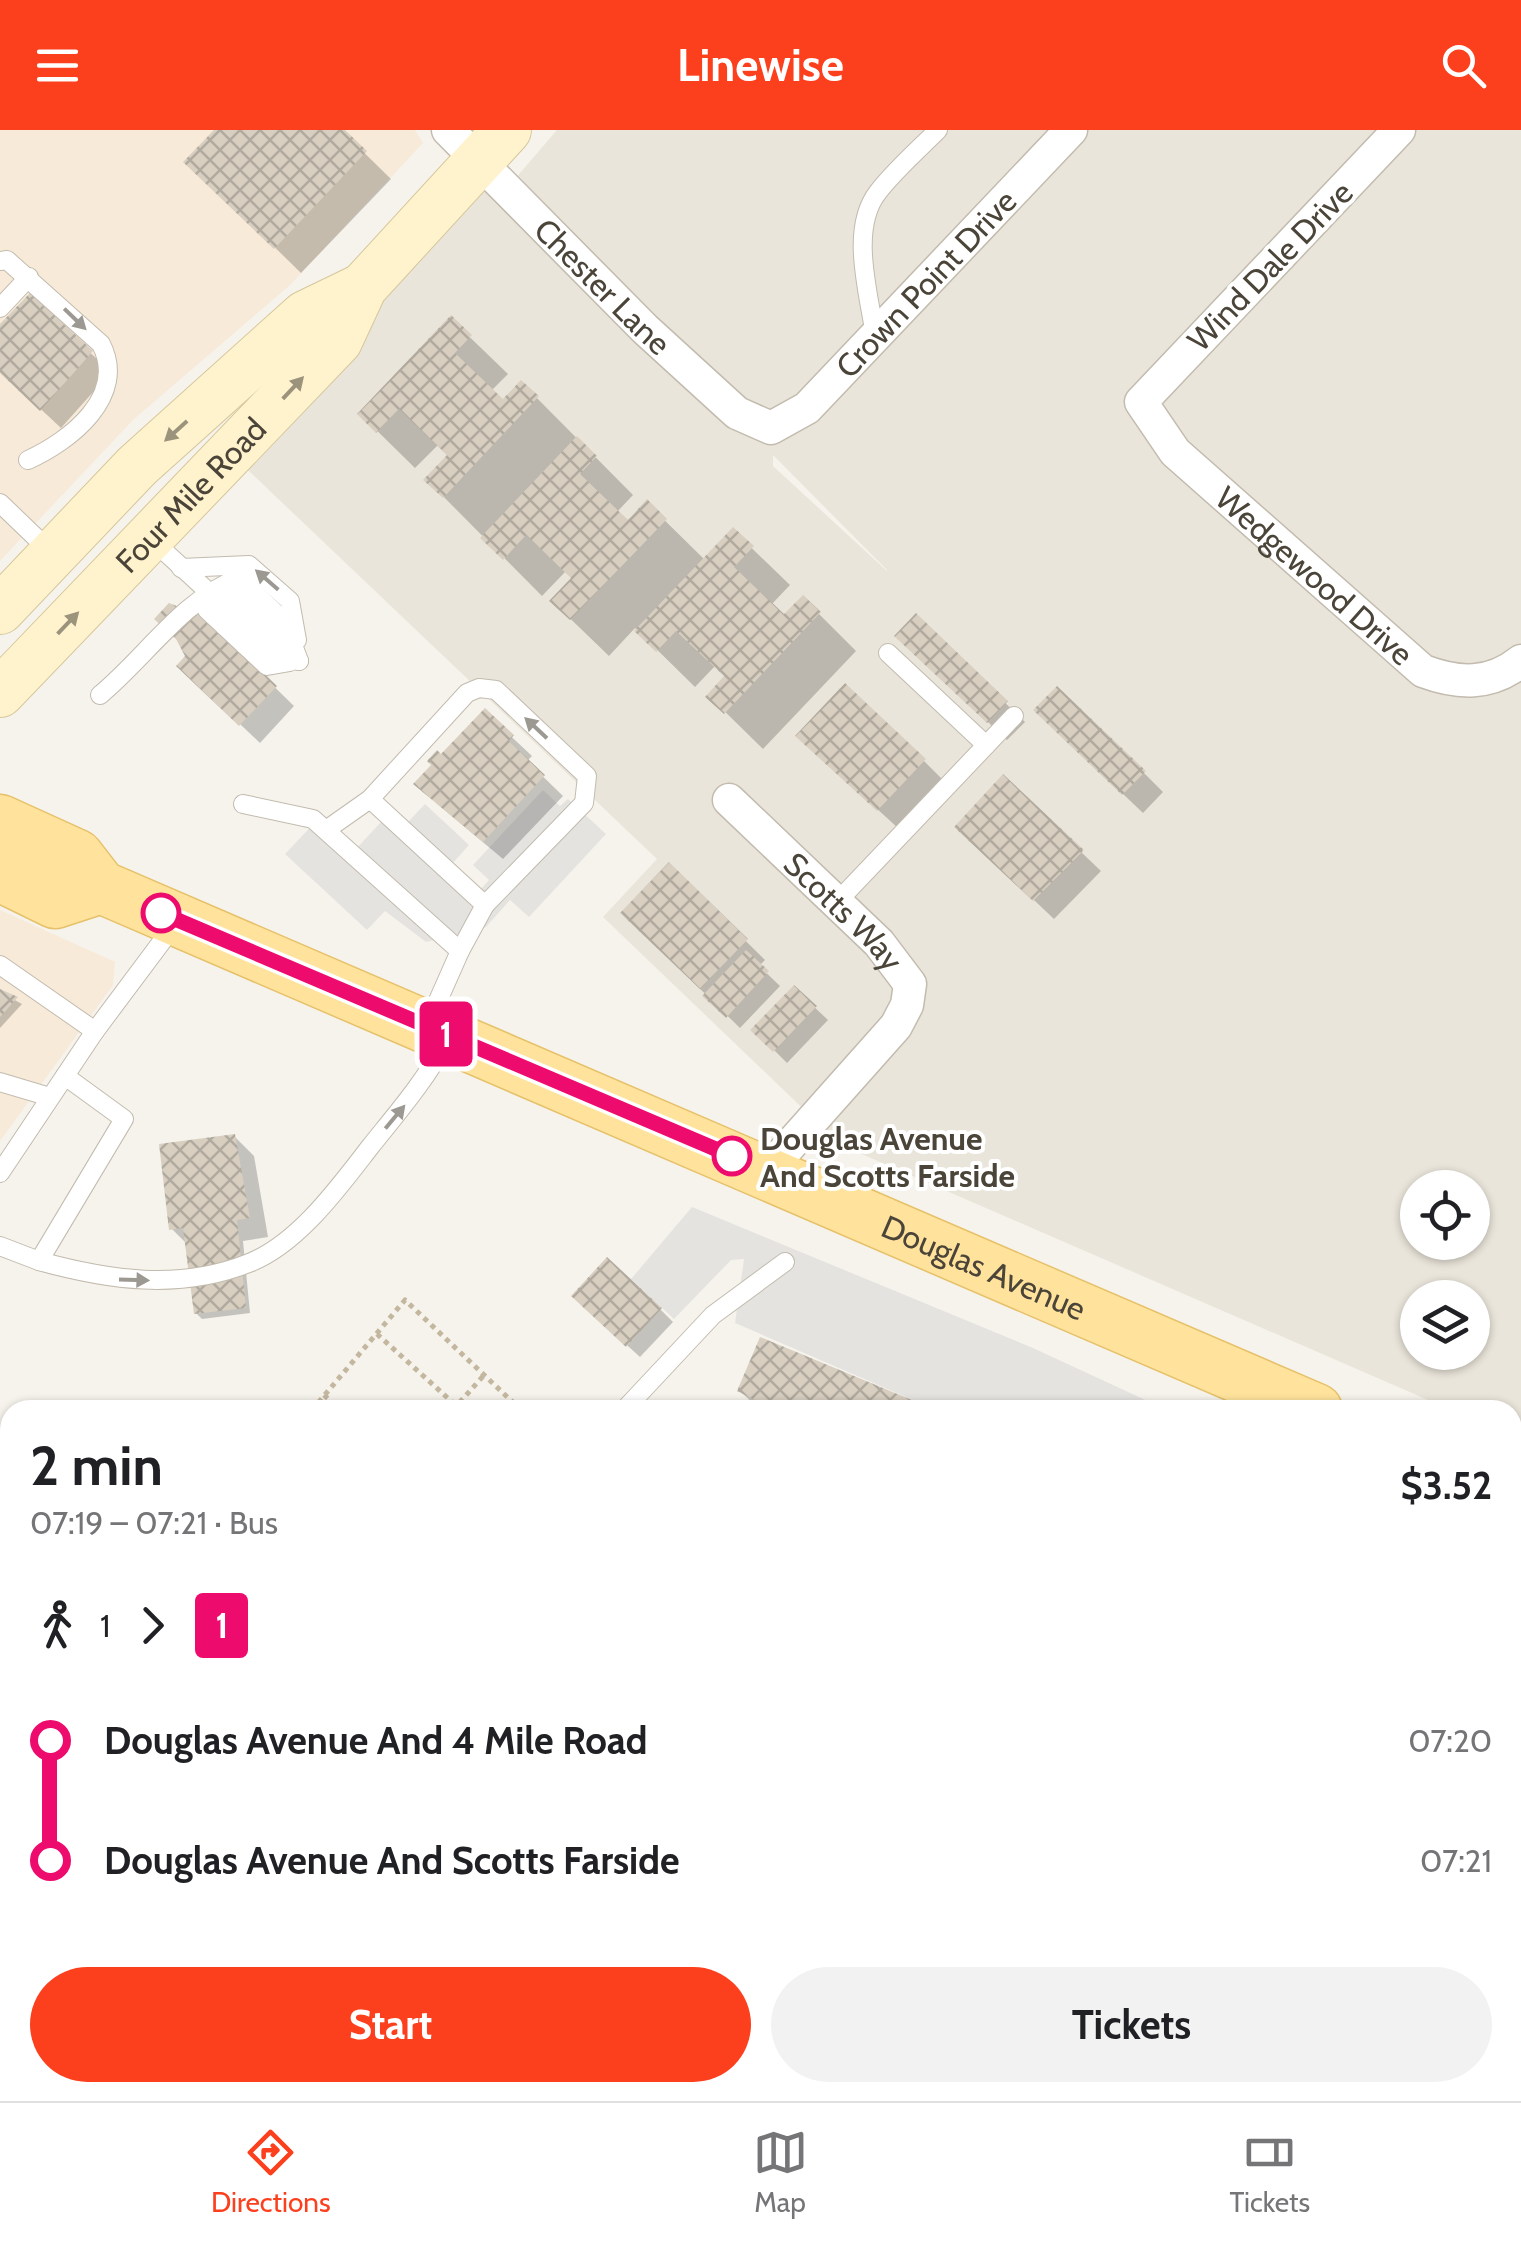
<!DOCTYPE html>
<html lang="en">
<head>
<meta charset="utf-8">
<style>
  :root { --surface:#fff; --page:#f2f2f2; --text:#202124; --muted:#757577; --line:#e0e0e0; --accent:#fc3f1d }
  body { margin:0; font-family:Cabin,sans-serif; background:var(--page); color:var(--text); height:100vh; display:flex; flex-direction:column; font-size:38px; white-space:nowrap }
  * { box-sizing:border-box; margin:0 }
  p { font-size:32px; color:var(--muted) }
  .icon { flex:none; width:55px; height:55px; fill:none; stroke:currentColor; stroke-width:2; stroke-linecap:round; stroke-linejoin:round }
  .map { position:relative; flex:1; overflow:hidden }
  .details { position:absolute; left:0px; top:1270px; width:1522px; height:702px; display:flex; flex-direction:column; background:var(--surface); border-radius:30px 30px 0 0; box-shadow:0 2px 8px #0004 }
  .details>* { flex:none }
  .badge { padding:0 20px; border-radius:8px; font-size:35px; line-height:65px }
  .fabs { position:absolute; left:1400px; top:1040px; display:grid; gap:20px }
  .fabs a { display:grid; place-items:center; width:90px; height:90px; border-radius:50%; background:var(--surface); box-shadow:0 2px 8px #0004; font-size:50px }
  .map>.badge { position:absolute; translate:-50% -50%; box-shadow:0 0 0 5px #fff }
  .legs { display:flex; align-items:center; gap:15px; height:110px; padding:0 30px; font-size:32px }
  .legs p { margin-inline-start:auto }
  .headline { display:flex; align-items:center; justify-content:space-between; height:170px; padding:0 30px }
  h1 { font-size:55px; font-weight:700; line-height:75px }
  .action { display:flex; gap:20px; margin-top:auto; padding:20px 30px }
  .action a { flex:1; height:115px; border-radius:60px; background:var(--accent); color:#fff; font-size:40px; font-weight:700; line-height:115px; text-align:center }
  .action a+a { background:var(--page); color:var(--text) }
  ul { padding:0 30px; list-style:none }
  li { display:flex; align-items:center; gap:35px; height:120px; font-size:38px }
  li i { display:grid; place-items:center; width:15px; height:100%; margin:0 12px; background:currentColor }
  li i::after { content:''; width:25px; height:25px; margin:-12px; border:8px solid; border-radius:50%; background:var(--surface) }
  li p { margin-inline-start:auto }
  li:first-child i { background:linear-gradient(#0000 50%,currentColor 0) }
  li:last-child i { background:linear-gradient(currentColor 50%,#0000 0) }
  header { display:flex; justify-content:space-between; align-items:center; height:130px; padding:0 30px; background:var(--accent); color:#fff; font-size:45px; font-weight:700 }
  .tabs { display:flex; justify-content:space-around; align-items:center; height:140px; border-top:2px solid var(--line); background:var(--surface); font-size:28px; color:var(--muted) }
  .tabs a { display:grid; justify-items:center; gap:5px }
  .tabs .current { color:var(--accent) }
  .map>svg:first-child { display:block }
</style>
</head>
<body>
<header><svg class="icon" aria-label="menu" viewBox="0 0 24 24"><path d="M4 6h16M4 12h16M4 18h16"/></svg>Linewise<svg class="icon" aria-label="search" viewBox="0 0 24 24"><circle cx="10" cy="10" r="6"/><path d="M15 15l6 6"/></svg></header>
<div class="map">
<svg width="1521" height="1971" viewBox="0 0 1521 1971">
  <defs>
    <pattern id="building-cross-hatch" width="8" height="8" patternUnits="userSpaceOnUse" patternTransform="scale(2.5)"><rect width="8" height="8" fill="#d8cfc1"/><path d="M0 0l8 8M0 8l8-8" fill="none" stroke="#b1aa9e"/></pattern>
  </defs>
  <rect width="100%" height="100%" fill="#f6f3ec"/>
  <path fill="#eae5da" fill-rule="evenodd" d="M557,0H1521V1311L1513,1307L1512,1280H1451L841,1015L603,787L657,729L231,324L479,30L508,57ZM773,325L887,440V441L773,336ZM1418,1058H1472V1112H1418ZM1418,1168H1472V1222H1418Z"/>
  <g fill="#f7ead8">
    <polygon points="0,0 415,0 423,13 290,155 133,290 0,431"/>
    <polygon points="0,780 115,832 113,855 0,1011"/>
  </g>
  <g fill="#e5e3e0">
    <polygon points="543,660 560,676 568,669 606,704 529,787 510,770 486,797 426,812 385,781 367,800 285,724 320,687 355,720 393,679 408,692 425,674 469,715 452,734 480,760 489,750 473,735"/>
    <polygon points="692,1077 1033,1218 1167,1280 936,1280 735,1193 744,1129 731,1130 674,1189 631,1149"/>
  </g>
  <g fill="#0003">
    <polygon points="218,0 341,0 391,49 301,143 213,57"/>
    <polygon points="30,167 111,242 61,298 0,241 0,198"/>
    <polygon points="451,189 508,244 491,261 503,272 522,253 633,365 617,382 628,393 647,373 705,430 733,400 790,455 771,475 784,487 803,468 856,521 763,619 709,566 727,547 715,536 695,557 635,498 609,526 552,471 574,448 566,441 542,466 427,350 449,326 438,315 415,338 360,284"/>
    <polygon points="916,487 1025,592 1007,610 917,525"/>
    <polygon points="254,537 294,576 260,613 199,555"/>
    <polygon points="485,582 532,626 527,631 563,666 503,729 436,673 441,628"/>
    <polygon points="1055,599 1144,643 1163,662 1143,683"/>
    <polygon points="818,625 924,631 943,650 898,698"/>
    <polygon points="1003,648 1101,741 1054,789 977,716"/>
    <polygon points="669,735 765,830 759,836 780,856 740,898 642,802"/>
    <polygon points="794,858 828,890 787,933 754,900"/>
    <polygon points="0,862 22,874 0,898"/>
    <polygon points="234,1006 254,1026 268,1107 243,1111 250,1183 202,1189 196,1183 187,1114 172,1099"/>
    <polygon points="587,1179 660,1179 673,1192 640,1227"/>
    <polygon points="740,1261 929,1280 760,1280"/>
    <polygon points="571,1962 656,1962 647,1971 580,1971"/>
    <polygon points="662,1962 941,1962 950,1971 671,1971"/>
    <polygon points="985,1962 1013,1962 1005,1971 994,1971"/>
  </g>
  <g fill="url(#building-cross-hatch)">
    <polygon points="214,0 345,0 367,21 274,119 183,32"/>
    <polygon points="30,163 93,221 40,281 0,243 0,194"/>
    <polygon points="451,185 472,205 455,223 503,269 521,250 539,266 443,368 423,350 447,325 399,279 376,303 357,284"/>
    <polygon points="577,306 597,326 580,344 628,390 647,369 667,389 570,490 549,471 571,448 526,405 503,430 480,408"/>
    <polygon points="733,397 754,416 734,437 784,484 803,465 821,482 724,584 705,567 724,546 676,501 656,522 634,501"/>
    <polygon points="169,473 207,488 277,556 239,596 176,536 185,526 176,509 154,489"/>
    <polygon points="916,483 1008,571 987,593 894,506"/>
    <polygon points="845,553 926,629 877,681 795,606"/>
    <polygon points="1057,556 1146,641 1122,665 1033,580"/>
    <polygon points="485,578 514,605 509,611 545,645 483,712 413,654 431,635 427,631 437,620 441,624"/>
    <polygon points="1003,644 1084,720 1033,771 954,697"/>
    <polygon points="669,732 748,809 700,859 620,783"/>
    <polygon points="746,820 769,841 726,888 702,866"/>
    <polygon points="794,855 817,876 773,922 750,900"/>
    <polygon points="0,859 18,867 0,887"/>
    <polygon points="235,1004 250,1088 237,1090 246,1178 194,1184 183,1098 169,1100 159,1014"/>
    <polygon points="607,1127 662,1178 626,1217 571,1166"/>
    <polygon points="760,1207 936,1280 775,1280 737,1261"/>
    <polygon points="10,1554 10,1662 0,1653 0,1565"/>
    <polygon points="570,1962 605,1962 597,1971 579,1971"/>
    <polygon points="660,1962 700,1962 692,1971 669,1971"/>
    <polygon points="735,1962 867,1962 859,1971 727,1971"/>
    <polygon points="880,1962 944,1962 953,1971 872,1971"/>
  </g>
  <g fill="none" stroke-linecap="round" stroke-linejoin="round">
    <defs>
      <g id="service">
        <path d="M0,131L7,130L101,214C128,266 70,311 28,330"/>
        <polyline points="0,178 29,147"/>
        <path d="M875,206C869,163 849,99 878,62C895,40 918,20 938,0"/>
        <polyline points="0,373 53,424"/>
        <polyline points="151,409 276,524 299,531"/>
        <polyline points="181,438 249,435 290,471 297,510"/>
        <polyline points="205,461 207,480 267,536 290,532"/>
        <polyline points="211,461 232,461 287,516"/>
        <polyline points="888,523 986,615"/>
        <path d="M100,565C147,526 182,470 239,448L284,491L299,531"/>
        <polyline points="370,669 485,775 460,821"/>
        <polyline points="243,674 313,689 460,821 429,891"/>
        <polyline points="326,700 370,669 467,563 479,558 496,560 587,646 584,673 485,775"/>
        <polyline points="837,772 1014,586"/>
        <polyline points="0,835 95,901"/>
        <polyline points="0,952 50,967"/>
        <polyline points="0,1043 95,901 175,794"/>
        <polyline points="0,1116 39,1131 124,989 65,946"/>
        <path d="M39,1131C108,1150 179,1161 249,1133C298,1114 339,1057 370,1017C398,982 425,951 446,912"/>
        <polyline points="624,1280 713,1185 785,1132"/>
        <polyline points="0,1343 10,1348"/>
        <polyline points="0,1403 10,1392"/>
      </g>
      <g id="minor">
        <path id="s1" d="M448,0L645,199L737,283L771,298L807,278L1071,0"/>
        <path id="s2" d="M1399,0L1141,272L1175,322L1423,541C1458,554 1490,556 1521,531"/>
        <path id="s3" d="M729,670L879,813L910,854L907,875L896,896L767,1041"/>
      </g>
      <g id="secondary">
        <polyline points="0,480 137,336 305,185 363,157"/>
        <path id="s4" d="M0,563L338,211L363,157L507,0"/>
      </g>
      <g id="primary">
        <path id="s5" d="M0,691L77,726L101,757L1316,1280"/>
        <polyline points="0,745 55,772 101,757"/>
        <polyline points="1512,1366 1521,1369"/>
      </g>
    </defs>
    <use href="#service" stroke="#c2bbae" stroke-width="20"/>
    <use href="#minor" stroke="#c2bbae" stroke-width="35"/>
    <use href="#secondary" stroke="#d6c79b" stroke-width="50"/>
    <use href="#primary" stroke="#e6c16a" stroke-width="55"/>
    <g stroke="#c4b79f" stroke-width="5" stroke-dasharray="5 5" stroke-linecap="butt">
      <polyline points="377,1204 461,1280"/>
      <polyline points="324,1265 340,1280"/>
      <polyline points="312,1280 405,1170 521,1280"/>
      <polyline points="453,1280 484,1245"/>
      <polyline points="0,1757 10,1762"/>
      <polyline points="469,1962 488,1971"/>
      <polyline points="553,1962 569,1971"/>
      <polyline points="644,1962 653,1971"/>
      <polyline points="957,1962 967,1971"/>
      <polyline points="603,1971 612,1962"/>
      <polyline points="716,1971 724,1962"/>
      <polyline points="865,1971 873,1962"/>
      <polyline points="1019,1971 1027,1962"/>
    </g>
    <use href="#service" stroke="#fff" stroke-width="18"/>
    <use href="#minor" stroke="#fff" stroke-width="32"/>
    <use href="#secondary" stroke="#fff3cd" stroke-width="48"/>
    <use href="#primary" stroke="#ffe39c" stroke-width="52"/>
    <defs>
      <g id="rail">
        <polyline points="0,1868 10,1872"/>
        <polyline points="221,1962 241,1971"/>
      </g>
    </defs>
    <use href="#rail" stroke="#9a9a9a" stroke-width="11"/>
    <use href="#rail" stroke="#fff" stroke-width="8" stroke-dasharray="22" stroke-linecap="butt"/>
  </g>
  <defs><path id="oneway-solid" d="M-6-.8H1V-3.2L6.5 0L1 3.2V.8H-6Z" transform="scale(2.5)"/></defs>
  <g fill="#9c9892">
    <use href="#oneway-solid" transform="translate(75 189) rotate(44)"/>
    <use href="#oneway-solid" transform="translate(267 450) rotate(-139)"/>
    <use href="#oneway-solid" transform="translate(536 598) rotate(-137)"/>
    <use href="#oneway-solid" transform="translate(395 987) rotate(-50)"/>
    <use href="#oneway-solid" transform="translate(134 1150) rotate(2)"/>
  </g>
  <g fill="#9c937c">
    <use href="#oneway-solid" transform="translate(293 258) rotate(-47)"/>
    <use href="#oneway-solid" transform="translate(176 301) rotate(138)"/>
    <use href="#oneway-solid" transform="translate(68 493) rotate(-46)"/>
  </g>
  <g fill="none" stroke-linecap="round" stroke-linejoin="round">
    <defs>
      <polyline id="line-1" points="161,783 732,1026"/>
    </defs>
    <use href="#line-1" stroke="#fff" stroke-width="22"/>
    <use href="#line-1" stroke="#ed0b6d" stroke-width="15"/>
  </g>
  <g fill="#fff" stroke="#ed0b6d" stroke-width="5">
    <circle cx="161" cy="783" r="18"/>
    <circle cx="732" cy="1026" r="18"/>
  </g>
  <g text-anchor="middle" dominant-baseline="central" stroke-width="8" stroke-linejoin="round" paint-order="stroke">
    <g font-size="32" fill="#4b4439" stroke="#fff">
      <text transform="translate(1270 136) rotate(-46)">Wind Dale Drive</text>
      <text stroke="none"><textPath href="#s1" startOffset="655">Crown Point Drive</textPath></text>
      <text stroke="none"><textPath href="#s1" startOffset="220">Chester Lane</textPath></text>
      <text stroke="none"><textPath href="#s4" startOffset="275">Four Mile Road</textPath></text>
      <text stroke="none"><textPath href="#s2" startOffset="622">Wedgewood Drive</textPath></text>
      <text stroke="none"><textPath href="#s3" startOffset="160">Scotts Way</textPath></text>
      <text stroke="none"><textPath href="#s5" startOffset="1085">Douglas Avenue</textPath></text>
    </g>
    <g font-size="32" font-weight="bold" fill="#4b4439" stroke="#fff" text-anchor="start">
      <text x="760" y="1008">Douglas Avenue<tspan x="760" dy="37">And Scotts Farside</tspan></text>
    </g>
  </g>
</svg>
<div class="fabs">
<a><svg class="icon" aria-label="locate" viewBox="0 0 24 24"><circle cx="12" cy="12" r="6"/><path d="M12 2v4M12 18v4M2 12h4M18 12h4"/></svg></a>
<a><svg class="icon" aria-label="layers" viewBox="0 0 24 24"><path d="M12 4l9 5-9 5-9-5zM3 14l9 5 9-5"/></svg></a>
</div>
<b class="badge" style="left:446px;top:904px;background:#ed0b6d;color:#fff">1</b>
<section class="details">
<div class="headline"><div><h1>2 min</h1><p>07:19 – 07:21 · Bus</p></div><b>$3.52</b></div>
<div class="legs"><svg class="icon" aria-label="walk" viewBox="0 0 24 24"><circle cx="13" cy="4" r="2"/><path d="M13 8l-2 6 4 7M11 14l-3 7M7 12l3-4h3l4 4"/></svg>1<svg class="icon" aria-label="forward" viewBox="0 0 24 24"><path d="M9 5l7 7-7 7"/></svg><b class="badge" style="background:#ed0b6d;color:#fff">1</b></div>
<ul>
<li><i style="color:#ed0b6d"></i><b>Douglas Avenue And 4 Mile Road</b><p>07:20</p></li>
<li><i style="color:#ed0b6d"></i><b>Douglas Avenue And Scotts Farside</b><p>07:21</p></li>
</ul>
<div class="action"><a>Start</a><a>Tickets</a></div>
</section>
</div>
<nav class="tabs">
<a class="current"><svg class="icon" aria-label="directions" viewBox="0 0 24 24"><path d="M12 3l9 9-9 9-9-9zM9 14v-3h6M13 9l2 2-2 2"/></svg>Directions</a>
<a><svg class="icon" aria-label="map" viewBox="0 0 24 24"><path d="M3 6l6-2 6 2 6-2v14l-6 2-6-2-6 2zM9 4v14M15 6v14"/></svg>Map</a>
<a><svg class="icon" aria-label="tickets" viewBox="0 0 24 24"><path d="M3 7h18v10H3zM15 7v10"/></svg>Tickets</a>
</nav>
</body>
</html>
